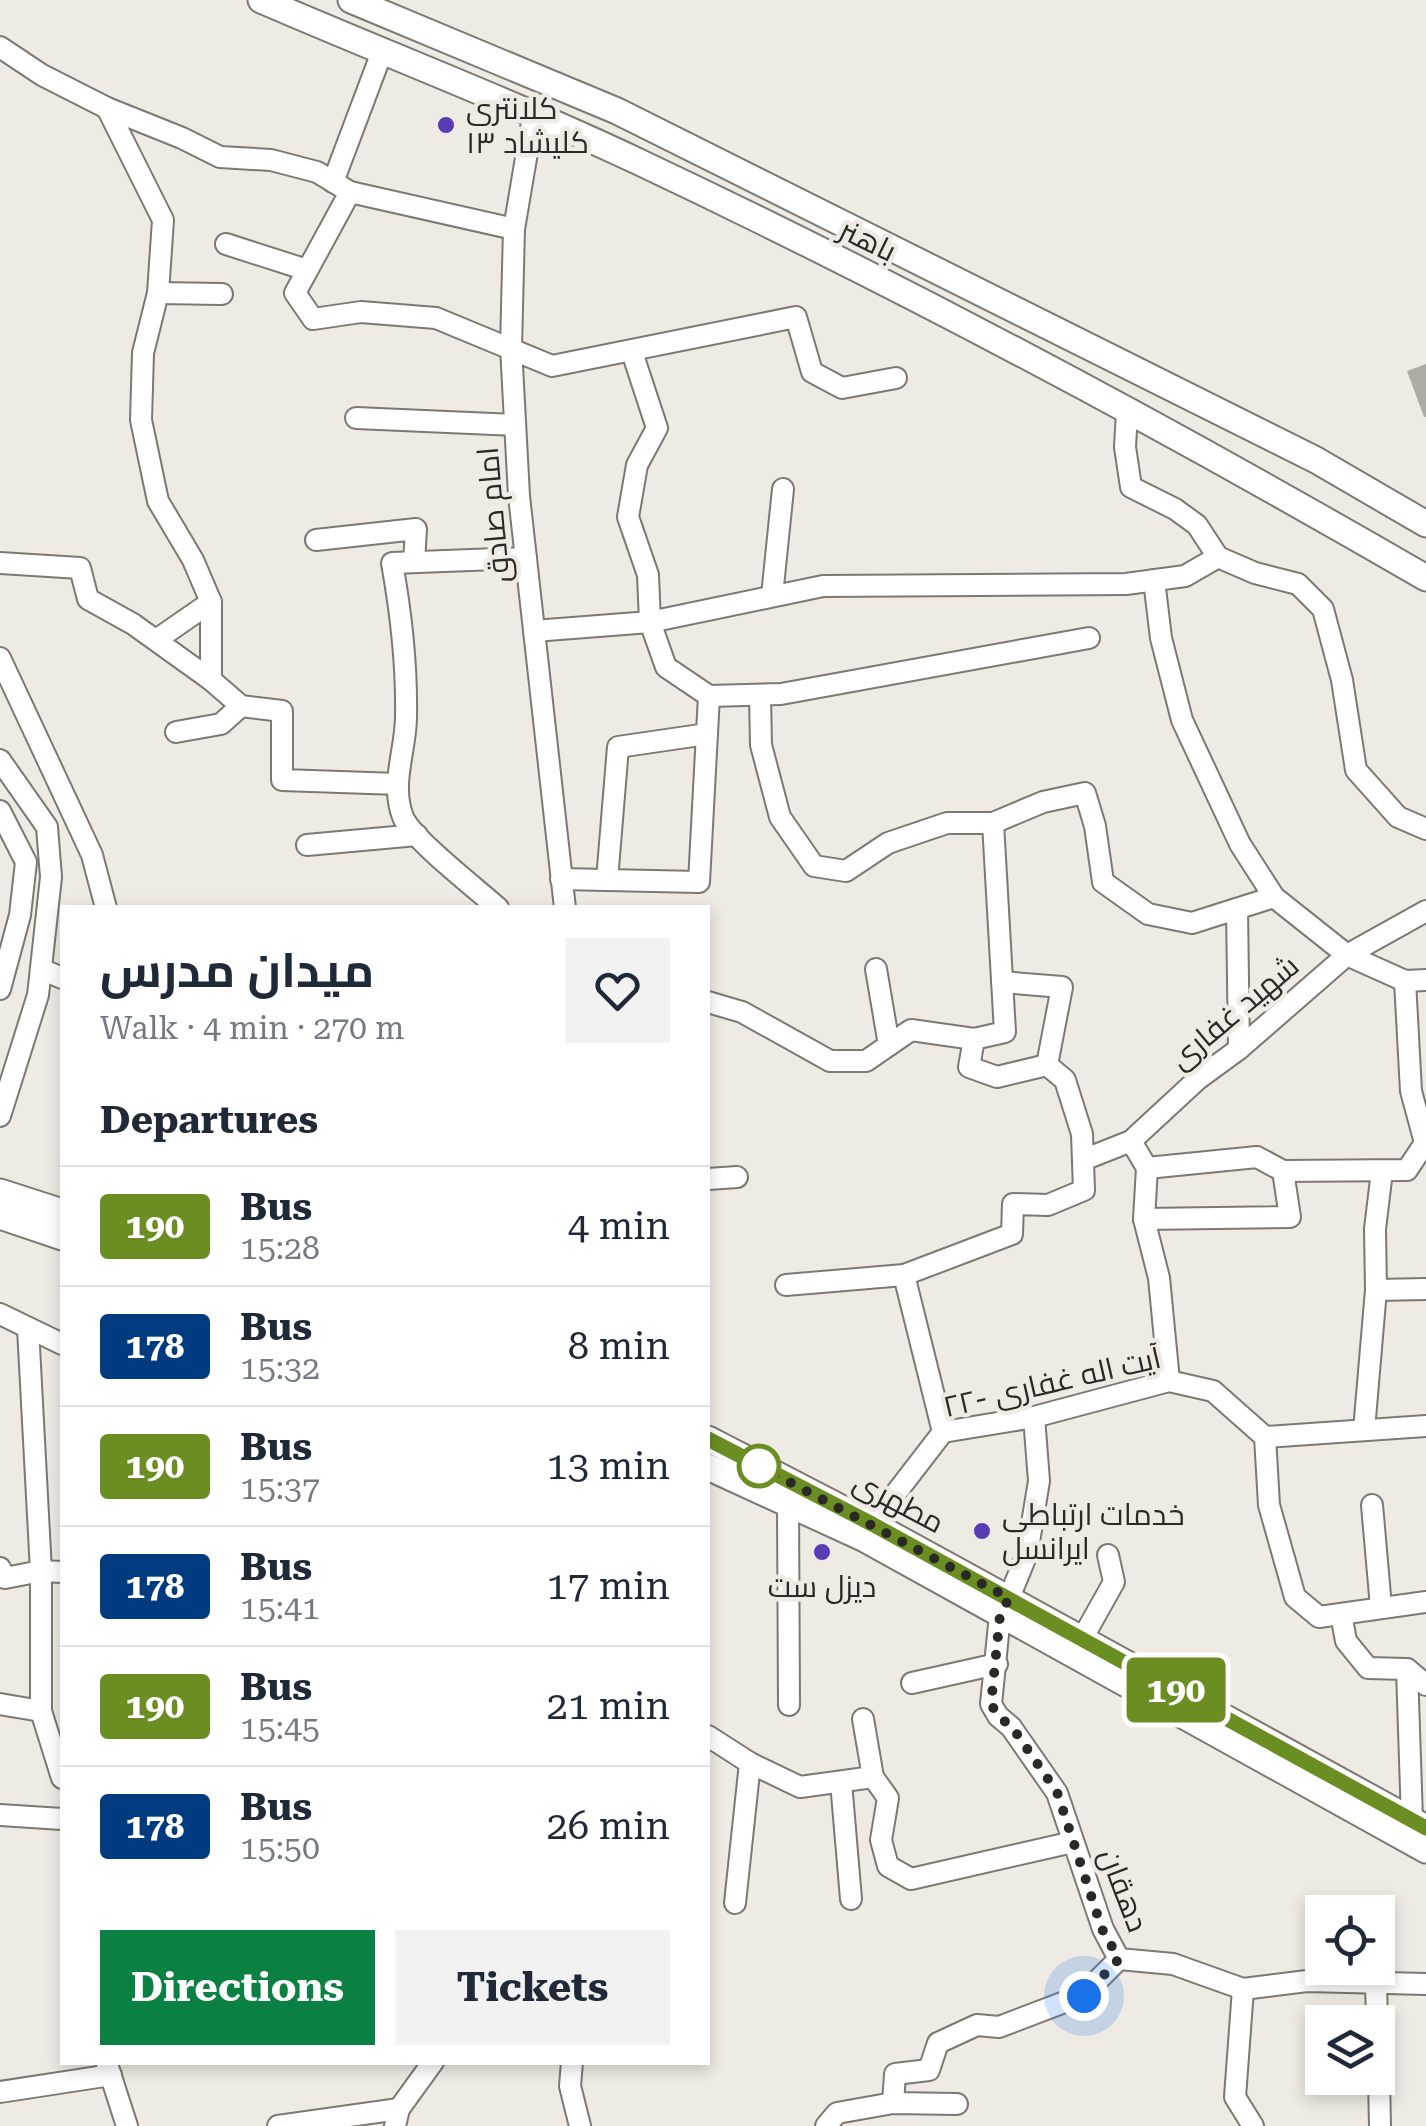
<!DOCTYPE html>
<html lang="en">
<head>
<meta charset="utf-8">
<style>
  :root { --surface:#fff; --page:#f2f2f3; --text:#1f2937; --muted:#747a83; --line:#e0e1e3; --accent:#0b8043 }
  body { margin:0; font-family:"Roboto Serif",Cairo,serif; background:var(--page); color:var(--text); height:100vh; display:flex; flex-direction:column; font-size:38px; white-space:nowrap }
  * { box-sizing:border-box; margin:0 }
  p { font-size:32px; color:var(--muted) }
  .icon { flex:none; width:55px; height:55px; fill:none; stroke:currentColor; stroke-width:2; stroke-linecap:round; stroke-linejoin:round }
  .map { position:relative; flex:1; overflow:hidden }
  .sheet { position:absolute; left:60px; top:905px; width:650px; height:1160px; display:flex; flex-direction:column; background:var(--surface); border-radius:0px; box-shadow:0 5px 15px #0003 }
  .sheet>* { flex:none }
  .badge { padding:0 20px; border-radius:8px; font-size:35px; line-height:65px }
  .controls { position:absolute; left:1305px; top:1895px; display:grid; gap:20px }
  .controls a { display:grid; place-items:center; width:90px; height:90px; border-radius:0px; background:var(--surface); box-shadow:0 5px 15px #0003; font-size:50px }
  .you { position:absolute; width:50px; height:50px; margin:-25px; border:8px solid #fff; border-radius:50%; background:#1a73e8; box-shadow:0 0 0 15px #1a73e833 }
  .map>.badge { position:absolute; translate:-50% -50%; box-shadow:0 0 0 5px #fff }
  h2 { padding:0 40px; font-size:38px; line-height:90px }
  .round { display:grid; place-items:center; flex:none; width:105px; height:105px; border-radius:0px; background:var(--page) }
  .head { display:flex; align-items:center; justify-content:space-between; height:170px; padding:0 40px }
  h1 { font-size:48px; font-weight:700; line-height:75px }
  .button { display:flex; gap:20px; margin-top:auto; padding:20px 40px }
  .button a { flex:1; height:115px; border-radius:0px; background:var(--accent); color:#fff; font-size:40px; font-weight:700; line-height:115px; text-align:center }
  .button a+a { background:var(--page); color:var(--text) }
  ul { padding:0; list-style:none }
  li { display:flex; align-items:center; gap:30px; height:120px; padding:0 40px; border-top:2px solid var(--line) }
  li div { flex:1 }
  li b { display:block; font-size:38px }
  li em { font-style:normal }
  li .badge { min-width:110px; font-weight:700; text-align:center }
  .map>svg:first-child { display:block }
</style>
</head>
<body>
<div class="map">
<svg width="1426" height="2126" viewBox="0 0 1426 2126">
  <rect width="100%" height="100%" fill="#efebe4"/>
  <polygon fill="#afaba5" points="1426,364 1426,417 1424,417 1407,371"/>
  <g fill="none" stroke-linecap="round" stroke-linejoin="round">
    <defs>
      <g id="minor">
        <polyline points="0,47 42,75 107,108 182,138 220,157 271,160 317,172 350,192 295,293 313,319 361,312 436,318 552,366 796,317 812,372 842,388 896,378"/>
        <polyline points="107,108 163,220 158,293 143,353 141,420 158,501 193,560 211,602 211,680 241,706 282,711 282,780 398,784"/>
        <polyline points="533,117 514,229 511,347 519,496 565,908"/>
        <polyline points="333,182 382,52"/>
        <polyline points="350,192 514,229"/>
        <polyline points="226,244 307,270"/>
        <polyline points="158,293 222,294"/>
        <polyline points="632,352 657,428 637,465 628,517 648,575 650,622 666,667 709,696 781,694 1089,638"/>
        <polyline points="1127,412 1125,447 1131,487 1175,509 1197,525 1218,557 1255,573 1298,584 1323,609 1342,680 1356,770 1398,817 1426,829"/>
        <polyline points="356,418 515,425"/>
        <polyline points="316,540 416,529 414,562"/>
        <polyline points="0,563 80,568 88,599 133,624 211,680"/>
        <polyline points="1154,580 1161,638 1182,720 1240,844 1274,897 1347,955 1405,981 1426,980"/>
        <polyline points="772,596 783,489"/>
        <polyline points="534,631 650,622 823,586 1126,584 1185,576 1218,557"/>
        <polyline points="156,640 211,602"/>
        <polyline points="0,658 92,855 106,908"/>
        <polyline points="760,695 761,745 780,817 814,866 846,871 888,843 947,823 993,823 1043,802 1085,793 1095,826 1103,882 1148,914 1192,923 1274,897"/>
        <polyline points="176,732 221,724 241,706"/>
        <polyline points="0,760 47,827 51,877 38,995 0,1116"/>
        <polyline points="0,811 26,862 20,915 0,989"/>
        <polyline points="307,845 417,835"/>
        <polyline points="561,879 699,882 709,696"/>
        <polyline points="607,880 618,747 707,734"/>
        <path d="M498,908C477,889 412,839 403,817C390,784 406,750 406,717C407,665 401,613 392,563L526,558"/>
        <polyline points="1237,909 1239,1049"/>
        <polyline points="41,969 62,978"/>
        <polyline points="876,969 889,1045"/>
        <polyline points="1002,982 1062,987 1047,1065"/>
        <polyline points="708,1002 742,1012 830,1061 866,1061 911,1030 974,1039 1005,1032 993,823"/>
        <polyline points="1131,1141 1147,1168 1144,1219 1159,1278 1169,1381"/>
        <polyline points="1083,1160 1131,1141 1198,1079 1239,1049 1347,955 1426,911"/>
        <polyline points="1147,1168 1257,1157 1283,1171 1407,1170 1425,1143 1411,1091 1405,981"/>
        <polyline points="708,1179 737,1177"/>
        <polyline points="1144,1219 1290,1217 1283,1171"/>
        <polyline points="904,1275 943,1432"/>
        <polyline points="786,1285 904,1275 1012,1234 1013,1204 1048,1205 1084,1190 1082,1134 1065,1080 1047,1065 997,1077 969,1067 974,1039"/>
        <polyline points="1376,1290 1426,1289"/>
        <polyline points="0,1314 62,1344"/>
        <polyline points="28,1328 41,1571 41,1711 62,1778"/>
        <polyline points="1364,1430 1376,1290 1375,1229 1382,1171"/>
        <polyline points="1265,1437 1426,1426"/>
        <polyline points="788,1503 789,1705"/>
        <polyline points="1372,1505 1381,1607"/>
        <polyline points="872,1524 943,1432 1034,1417 1169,1381 1213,1391 1265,1437 1269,1505 1295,1597 1319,1617 1426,1602"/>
        <polyline points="0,1568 5,1578 41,1571 62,1572"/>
        <polyline points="1009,1598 1027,1554 1039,1481 1034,1417"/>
        <polyline points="1341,1614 1346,1641 1368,1668 1407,1669 1426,1685"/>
        <polyline points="1000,1615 991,1704 998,1716 1011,1727 1057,1793 1103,1929 1119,1959 1173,1964 1243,1989 1307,1981 1426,1984"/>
        <polyline points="1082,1639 1114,1582 1108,1555"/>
        <polyline points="1407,1669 1412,1820"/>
        <polyline points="912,1683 997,1664"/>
        <polyline points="0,1704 41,1711"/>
        <polyline points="708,1736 750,1763 800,1787 873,1777 863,1719"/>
        <polyline points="873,1777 888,1798 881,1840 888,1866 911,1879 1073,1842"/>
        <polyline points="841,1782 851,1899"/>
        <polyline points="0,1815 62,1819"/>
        <polyline points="735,1903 750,1763"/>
        <polyline points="1376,1983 1377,2022"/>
        <polyline points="1243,1989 1235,2097 1253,2126"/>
        <polyline points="1378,2032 1380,2126"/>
        <polyline points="572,2062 570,2086 580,2126"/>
        <polyline points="107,2064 127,2126"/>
        <polyline points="0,2092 111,2075"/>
        <polyline points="893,2103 895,2074 929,2070 938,2043 977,2025 999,2027 1083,1995 1119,1959"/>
        <polyline points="278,2126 399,2109"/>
        <polyline points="395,2126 399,2109 433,2062"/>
        <polyline points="826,2126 837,2113 893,2103 957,2104"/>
      </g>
      <g id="major">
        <path d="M261,0C386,54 514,103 637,161C906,288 1169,429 1426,578"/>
        <polyline points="351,0 617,111 1316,460 1426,524"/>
        <polyline points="0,1192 62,1212"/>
        <polyline points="0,1216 62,1237"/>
        <polyline points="708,1439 872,1524 1426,1828"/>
        <polyline points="708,1467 865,1539 1426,1850"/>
      </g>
    </defs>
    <use href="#minor" stroke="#7c7872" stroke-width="24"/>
    <use href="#major" stroke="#7c7872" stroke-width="29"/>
    <use href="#minor" stroke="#fff" stroke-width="20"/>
    <use href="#major" stroke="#fff" stroke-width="25"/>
  </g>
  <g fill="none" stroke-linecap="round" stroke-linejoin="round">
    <defs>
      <polyline id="line" points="708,1439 872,1524 1426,1828"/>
    </defs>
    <use href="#line" stroke="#fff" stroke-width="22"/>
    <use href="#line" stroke="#6b8e23" stroke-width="15"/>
    <polyline stroke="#2a2926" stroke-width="10" stroke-dasharray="0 18" points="759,1466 1009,1598 1000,1615 991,1704 998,1716 1012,1727 1057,1792 1102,1929 1119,1959 1084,1996"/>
  </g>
  <g fill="#5c3cb4" stroke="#efebe4" stroke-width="4">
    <circle cx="446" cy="125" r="10"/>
    <circle cx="982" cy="1531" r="10"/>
    <circle cx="822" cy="1552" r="10"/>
  </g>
  <circle fill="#fff" stroke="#6b8e23" stroke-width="5" cx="759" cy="1466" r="20"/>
  <g text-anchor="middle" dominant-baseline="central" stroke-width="9" stroke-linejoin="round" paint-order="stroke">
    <g font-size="30" fill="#2a2926" stroke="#efebe4" text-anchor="start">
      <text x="466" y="108">کلانتری<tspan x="466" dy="34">۱۳ کلیشاد</tspan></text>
      <text x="1002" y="1514">خدمات ارتباطی<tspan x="1002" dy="34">ایرانسل</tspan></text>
      <text x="822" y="1586" text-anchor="middle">دیزل ست</text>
    </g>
    <g font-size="30" fill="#2a2926" stroke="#efebe4">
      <text transform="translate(868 240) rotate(26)">باهنر</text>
      <text transform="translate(493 515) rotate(-95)">امام صادق</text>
      <text transform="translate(1234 1012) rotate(-40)">شهید غفاری</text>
      <text transform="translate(1052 1382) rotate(-13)">۲۲- آیت اله غفاری</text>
      <text transform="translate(899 1502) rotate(28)">مطهری</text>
      <text transform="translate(1124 1890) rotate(69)">دهقان</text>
    </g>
  </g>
</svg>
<div class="controls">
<a><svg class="icon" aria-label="locate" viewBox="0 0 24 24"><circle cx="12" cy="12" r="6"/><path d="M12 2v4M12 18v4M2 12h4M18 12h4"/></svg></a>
<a><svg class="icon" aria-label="layers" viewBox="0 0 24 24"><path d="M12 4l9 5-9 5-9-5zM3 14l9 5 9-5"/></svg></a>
</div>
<div class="you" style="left:1084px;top:1996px"></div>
<b class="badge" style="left:1176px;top:1690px;background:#6b8e23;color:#fff">190</b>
<section class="sheet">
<div class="head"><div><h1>میدان مدرس</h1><p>Walk · 4 min · 270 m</p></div><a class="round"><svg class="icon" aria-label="heart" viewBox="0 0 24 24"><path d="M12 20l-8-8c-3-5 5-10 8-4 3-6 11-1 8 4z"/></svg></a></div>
<h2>Departures</h2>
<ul>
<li><span class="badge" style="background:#6b8e23;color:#fff">190</span><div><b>Bus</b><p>15:28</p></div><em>4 min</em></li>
<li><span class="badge" style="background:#003b80;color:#fff">178</span><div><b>Bus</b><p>15:32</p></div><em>8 min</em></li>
<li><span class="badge" style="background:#6b8e23;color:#fff">190</span><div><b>Bus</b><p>15:37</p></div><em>13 min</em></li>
<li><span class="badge" style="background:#003b80;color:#fff">178</span><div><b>Bus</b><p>15:41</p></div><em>17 min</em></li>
<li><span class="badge" style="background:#6b8e23;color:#fff">190</span><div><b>Bus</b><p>15:45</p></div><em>21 min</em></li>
<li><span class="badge" style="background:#003b80;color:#fff">178</span><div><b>Bus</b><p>15:50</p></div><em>26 min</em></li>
</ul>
<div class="button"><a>Directions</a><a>Tickets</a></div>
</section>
</div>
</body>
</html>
